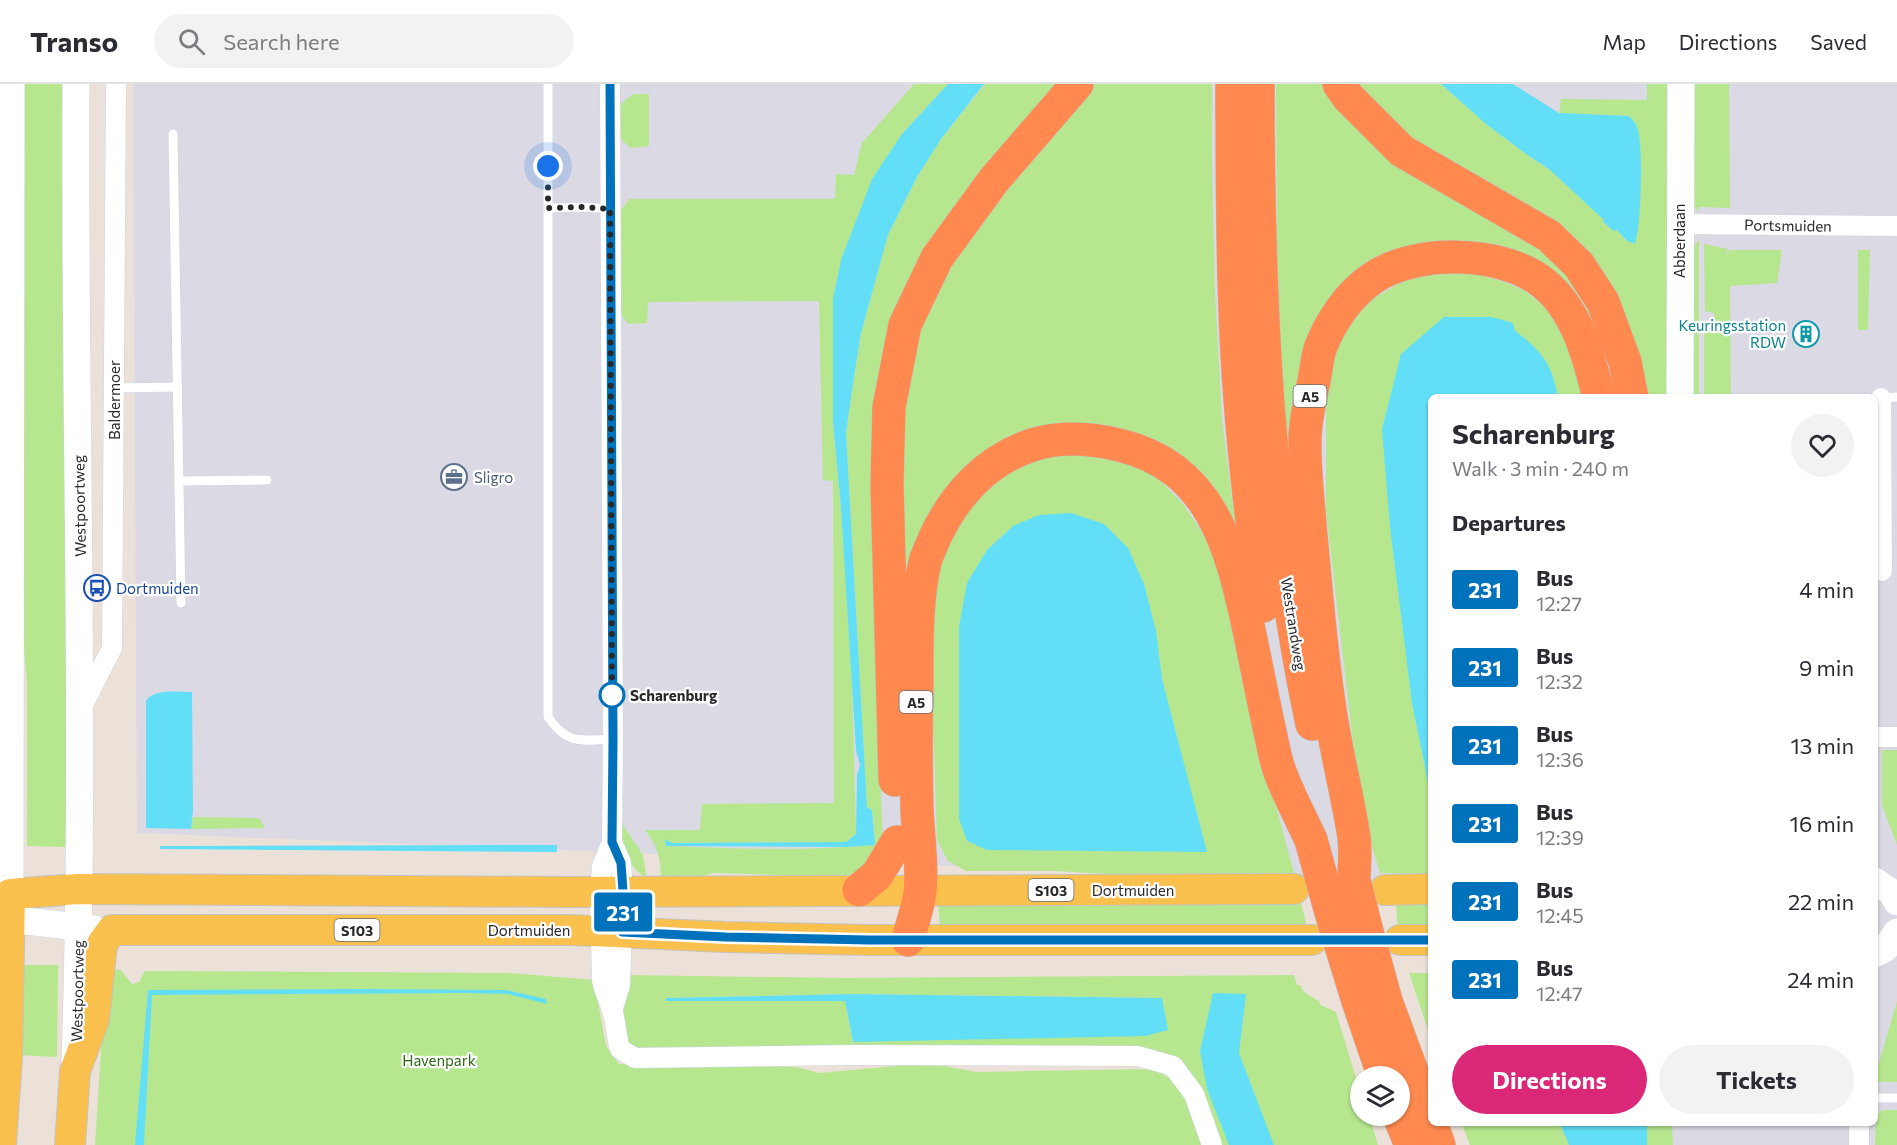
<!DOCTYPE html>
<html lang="en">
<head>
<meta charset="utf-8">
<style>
  :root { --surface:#fff; --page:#f2f2f3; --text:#2b2b33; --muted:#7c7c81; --line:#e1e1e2; --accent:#db2777 }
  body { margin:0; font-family:Commissioner,sans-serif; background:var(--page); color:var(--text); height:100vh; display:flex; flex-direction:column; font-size:22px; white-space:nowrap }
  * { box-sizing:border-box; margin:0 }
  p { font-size:20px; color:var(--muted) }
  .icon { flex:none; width:33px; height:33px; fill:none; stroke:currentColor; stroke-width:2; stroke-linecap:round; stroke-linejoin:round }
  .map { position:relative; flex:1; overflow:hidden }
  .panel { position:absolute; left:1428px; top:310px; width:450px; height:732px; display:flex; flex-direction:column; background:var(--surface); border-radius:9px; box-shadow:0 2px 4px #0004 }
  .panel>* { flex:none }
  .badge { padding:0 12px; border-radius:4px; font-size:21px; line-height:39px }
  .buttons { position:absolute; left:1350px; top:982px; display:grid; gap:12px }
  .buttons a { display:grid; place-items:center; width:60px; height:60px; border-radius:50%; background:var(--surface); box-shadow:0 2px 4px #0004; font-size:30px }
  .you { position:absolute; width:30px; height:30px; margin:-15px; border:4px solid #fff; border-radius:50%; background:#1a73e8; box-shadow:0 0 0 9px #1a73e833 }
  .map>.badge { position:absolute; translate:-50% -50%; box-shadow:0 0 0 3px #fff }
  h2 { padding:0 24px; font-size:22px; line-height:54px }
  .round { display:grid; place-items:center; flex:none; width:63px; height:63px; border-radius:32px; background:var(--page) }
  .headline { display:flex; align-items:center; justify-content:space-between; height:102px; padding:0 24px }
  h1 { font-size:28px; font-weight:700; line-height:45px }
  .button { display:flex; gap:12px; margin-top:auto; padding:12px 24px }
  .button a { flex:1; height:69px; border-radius:36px; background:var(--accent); color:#fff; font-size:24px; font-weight:700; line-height:69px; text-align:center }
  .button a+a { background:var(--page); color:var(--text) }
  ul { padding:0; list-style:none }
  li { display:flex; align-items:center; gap:18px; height:78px; padding:0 24px }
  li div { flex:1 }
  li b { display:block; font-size:22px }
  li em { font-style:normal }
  li .badge { min-width:66px; font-weight:700; text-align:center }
  header { display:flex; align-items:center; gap:36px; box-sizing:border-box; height:84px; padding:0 30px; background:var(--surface); border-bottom:2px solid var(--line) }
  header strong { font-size:28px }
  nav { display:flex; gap:33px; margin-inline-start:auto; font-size:21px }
  .search { width:420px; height:54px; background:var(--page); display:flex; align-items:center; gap:15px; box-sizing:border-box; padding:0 21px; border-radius:33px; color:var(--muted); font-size:22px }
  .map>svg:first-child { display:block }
</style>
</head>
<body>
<header>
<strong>Transo</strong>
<div class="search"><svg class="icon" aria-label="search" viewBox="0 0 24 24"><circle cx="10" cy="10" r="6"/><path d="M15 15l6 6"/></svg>Search here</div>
<nav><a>Map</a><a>Directions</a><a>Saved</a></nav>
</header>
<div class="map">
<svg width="1897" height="1061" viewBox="0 0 1897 1061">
  <rect width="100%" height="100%" fill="#ece1d8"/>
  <polygon fill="#dbd9e3" points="133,0 1897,0 1897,1061 1652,1061 1651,1040 1875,1040 1875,314 1431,314 1431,824 1273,795 137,749"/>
  <g fill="#b6e78f" fill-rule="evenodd">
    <polygon points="18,0 67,0 68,763 27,762 27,598 19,513"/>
    <path d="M914,0H948L902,50L833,215V338L841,424L851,562L856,750L846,758L672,759L665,756L666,762C735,765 806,767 875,761L873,733L867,724L846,349L854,293L861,249L888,151L917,93L941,55L985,0H1064L917,188L875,528L883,766L854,795L825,797L776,791L715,789L672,798L661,796C660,774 659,764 645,746H700L702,720L834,719L833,397L823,396L819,217L648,218L647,239L628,240L620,229V128L629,115H835L836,90L854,91L862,59Z"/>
    <polygon points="1093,0 1212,0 1212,78 1215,209 1222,336 1240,477 1206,404 1041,351 911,470 905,492 893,379 911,252 956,161"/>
    <polygon points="1276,0 1328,0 1529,156 1562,185 1594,231 1620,313 1606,313 1594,259 1482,168 1332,222 1295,442 1282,309 1277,158"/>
    <polygon points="1357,0 1441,0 1486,40 1526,70 1550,86 1604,136 1603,139 1614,147 1617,145 1626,157 1629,32 1559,29 1561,15 1647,16 1647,0 1672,0 1671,313 1643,313 1620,223 1417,59"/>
    <polygon points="1690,0 1729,0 1730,124 1699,123 1698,128 1689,113"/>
    <polygon points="633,10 649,10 649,62 631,64 618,53 618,22"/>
    <polygon points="1699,156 1699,313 1690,313 1689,167"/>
    <polygon points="1704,160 1728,165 1725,172 1730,166 1782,166 1777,199 1730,202 1731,313 1704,313 1704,239 1714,241 1714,229 1705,227"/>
    <polygon points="1858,166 1870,166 1868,246 1858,246"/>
    <polygon points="1458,185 1502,197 1525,207 1554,231 1579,275 1588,313 1431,314 1431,790 1380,789 1366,743 1357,693 1326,427 1326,317 1339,255 1364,220 1414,191"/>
    <polygon points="1088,369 1123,376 1157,393 1184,421 1212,464 1227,510 1241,593 1294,789 1217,796 1054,787 966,787 948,777 937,756 930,539 937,484 954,443 990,401 1021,381 1052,371"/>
    <polygon points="1882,666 1897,666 1897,761 1882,721"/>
    <polygon points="193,733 259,734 265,744 191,745"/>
    <path d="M621,738L643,771L647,796C624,776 622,767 621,738Z"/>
    <polygon points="1395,812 1431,812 1431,844 1398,844"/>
    <polygon points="1300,813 1308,849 940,845 938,817"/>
    <polygon points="17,881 58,881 57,973 17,971"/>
    <polygon points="120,885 132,900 139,898 145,887 509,889 594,896 606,962 619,980 796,983 820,989 928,979 977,988 1152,985 1172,995 1186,1012 1204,1061 95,1061 106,888"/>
    <polygon points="1409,889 1431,889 1431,955"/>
    <path d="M626,891L845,894L1294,891L1297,901H1300L1304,908L1320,918L1319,920L1336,928L1360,1007V1032H1369L1378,1061H1217L1187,984L846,965L640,964L627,960C622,936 623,915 626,891ZM853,910L1162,914L853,958L845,917H667L666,914Z"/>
    <polygon points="1897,917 1897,998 1877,998 1875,993"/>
    <polygon points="1882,1026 1897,1026 1897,1061 1875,1061 1876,1033"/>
    <polygon points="1462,1040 1560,1040 1569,1061 1470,1061"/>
    <polygon points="1647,1040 1672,1040 1673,1061 1647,1061"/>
  </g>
  <g fill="#62dff6">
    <polygon points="948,0 984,0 941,55 917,93 888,151 861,249 854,293 846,349 867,723 872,726 875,761 846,763 666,762 665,755 672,759 846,758 856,750 857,691 860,681 856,666 841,424 833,338 833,215 841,176 872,95 902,50"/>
    <path d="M1441,0H1513L1559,29L1629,32C1632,35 1636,39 1637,43C1644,60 1641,142 1635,160L1627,157L1617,146L1614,147L1603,138L1604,136L1550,86L1526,70L1486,40Z"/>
    <path d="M1444,233H1492L1513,239L1515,247C1542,267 1552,280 1558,313L1431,314V713L1412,619L1390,443L1382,345L1401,270Z"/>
    <polygon points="1071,429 1104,440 1128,464 1144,500 1156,547 1162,595 1207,768 987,766 967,757 959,735 959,543 967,499 987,466 1013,442 1039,431"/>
    <path d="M192,608L193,727L191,745L146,744V617C153,604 179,608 192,608Z"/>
    <polygon points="557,761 557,768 160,765 160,762"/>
    <polygon points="362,905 506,906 546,915 547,920 508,910 465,909 152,911 144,1061 135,1061 148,906"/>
    <polygon points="1213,909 1246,910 1239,969 1274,1061 1229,1061 1207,1005 1200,967"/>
    <polygon points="853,910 1162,914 1168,946 1146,952 853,958 845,917 666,917 666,914"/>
    <polygon points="1560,1040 1647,1040 1647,1061 1569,1061"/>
  </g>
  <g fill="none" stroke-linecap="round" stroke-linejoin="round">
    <defs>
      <g id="service">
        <path d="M548,0V633C568,662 581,656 613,655"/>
        <polyline points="173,50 181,519"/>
        <polyline points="548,124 582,123 610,125"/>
        <polyline points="114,304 178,303"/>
        <polyline points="1881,314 1897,313"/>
        <polyline points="179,397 267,396"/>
        <polyline points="1875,1014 1897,1014"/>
      </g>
      <g id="minor">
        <polyline points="610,0 613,655 612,758 621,779 623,807 620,901 612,927"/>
        <polyline points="1679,140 1897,142"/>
        <polyline points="1881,314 1882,487"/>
        <polyline points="81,625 112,564 116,0"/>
        <polyline points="1875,653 1897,653"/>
        <path d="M612,758L602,782L600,808L602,896C604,907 608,915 612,925C616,937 616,952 620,965L635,974L851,971L1138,972L1173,982L1194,1010L1212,1061"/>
        <polyline points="1859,1040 1859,1061"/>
      </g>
      <g id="secondary">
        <polyline points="1680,314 1681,0"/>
        <polyline points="1875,797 1891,808 1897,818"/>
        <polyline points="10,810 11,0"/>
        <polyline points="9,835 94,845"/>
        <polyline points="1875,870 1886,864 1897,848"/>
        <path d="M75,977C86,651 74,326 76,0"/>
      </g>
      <g id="primary">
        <polyline points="1385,806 1431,805"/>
        <polyline points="1400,856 1431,856"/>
        <polyline points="1,1061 7,973 10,810 78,805 570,808 1294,805"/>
        <polyline points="70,1061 75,987 94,936 102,860 112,846 570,846 726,853 869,856 1312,856"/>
      </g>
      <g id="motorway">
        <path d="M1232,0C1232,74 1232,149 1235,223C1238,323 1249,422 1263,522"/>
        <path d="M1258,0C1258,215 1267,429 1312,640"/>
        <polyline points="1339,0 1348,13 1402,67 1549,152 1579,181 1603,218 1625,278 1632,314"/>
        <polyline points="895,696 887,400 889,323 905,241 937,174 994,96 1077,0"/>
        <path d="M1354,796C1354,782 1356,767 1354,753C1347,708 1335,664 1329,619C1320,560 1316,501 1310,442C1308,412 1304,382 1305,353C1306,334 1310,315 1314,297C1316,287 1317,275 1320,265C1330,238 1349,210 1373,194C1415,165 1501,166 1542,198C1577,225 1589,273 1599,314"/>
        <polyline points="859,806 877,791 897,758"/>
        <path d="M908,856C912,840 918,824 920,808C923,783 918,751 917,726C916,683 916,641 917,599C917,559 916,518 925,478C927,470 932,461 935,453C955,411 987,376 1032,361C1060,352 1090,354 1119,361C1212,383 1231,463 1249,546C1258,589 1266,632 1276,675C1282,700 1300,731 1311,756"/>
        <polyline points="1358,917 1384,993"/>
        <polyline points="1386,917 1439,1061"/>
        <polyline points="1399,1032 1411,1061"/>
      </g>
    </defs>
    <use href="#service" stroke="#cdd3e2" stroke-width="10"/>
    <use href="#minor" stroke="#cdd3e2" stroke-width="21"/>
    <use href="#secondary" stroke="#cdd3e2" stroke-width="28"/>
    <use href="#primary" stroke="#c3c3c3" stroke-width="32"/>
    <use href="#motorway" stroke="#c3c3c3" stroke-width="34"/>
    <use href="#service" stroke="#fff" stroke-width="9"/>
    <use href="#minor" stroke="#fff" stroke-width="20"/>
    <use href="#secondary" stroke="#fff" stroke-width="27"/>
    <use href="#primary" stroke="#fac04e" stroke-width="30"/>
    <use href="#motorway" stroke="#ff894f" stroke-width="33"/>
    <defs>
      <g id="motorway-bridge">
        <polyline points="1311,756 1334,839 1358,917"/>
        <polyline points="1354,796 1366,844 1386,917"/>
      </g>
    </defs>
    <use href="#motorway-bridge" stroke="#c3c3c3" stroke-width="34" stroke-linecap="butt"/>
    <use href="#motorway-bridge" stroke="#ff894f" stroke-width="33"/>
  </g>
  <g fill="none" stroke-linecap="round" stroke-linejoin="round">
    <defs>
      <polyline id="line" points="610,0 613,655 612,758 621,779 623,807 622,848 726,853 869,856 1431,856"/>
    </defs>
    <use href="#line" stroke="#fff" stroke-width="14"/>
    <use href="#line" stroke="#0072bc" stroke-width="9"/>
    <polyline stroke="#282828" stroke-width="6" stroke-dasharray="0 10.8" points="548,82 548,124 582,123 610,125 612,611"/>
  </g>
  <defs>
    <symbol id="building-ring" viewBox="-11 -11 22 22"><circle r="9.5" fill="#fff" stroke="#0f9aa8" stroke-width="1.5"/><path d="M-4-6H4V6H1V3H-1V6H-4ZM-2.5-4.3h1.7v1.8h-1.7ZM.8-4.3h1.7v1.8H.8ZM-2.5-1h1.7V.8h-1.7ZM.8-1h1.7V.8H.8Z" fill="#0f9aa8"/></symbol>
    <symbol id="office-ring" viewBox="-11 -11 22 22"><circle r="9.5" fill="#fff" stroke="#5c6f8a" stroke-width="1.5"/><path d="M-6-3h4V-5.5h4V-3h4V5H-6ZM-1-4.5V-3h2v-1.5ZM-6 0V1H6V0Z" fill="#5c6f8a"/></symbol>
    <symbol id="bus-ring" viewBox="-11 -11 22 22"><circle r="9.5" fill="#fff" stroke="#1a4fb4" stroke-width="1.5"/><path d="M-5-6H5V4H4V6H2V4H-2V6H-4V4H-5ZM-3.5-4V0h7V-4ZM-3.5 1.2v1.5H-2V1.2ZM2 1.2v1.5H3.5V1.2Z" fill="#1a4fb4"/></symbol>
  </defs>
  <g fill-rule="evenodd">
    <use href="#building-ring" x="1791" y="235" width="30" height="30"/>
    <use href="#office-ring" x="439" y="378" width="30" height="30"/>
    <use href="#bus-ring" x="82" y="489" width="30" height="30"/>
  </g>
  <circle fill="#fff" stroke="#0072bc" stroke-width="3" cx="612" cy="611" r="12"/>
  <g text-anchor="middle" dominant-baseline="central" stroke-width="4.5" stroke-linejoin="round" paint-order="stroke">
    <g fill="#fff" stroke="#686868" stroke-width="1.5">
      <rect x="1293.5" y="301" width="33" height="22" rx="4.5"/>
      <rect x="899.5" y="607" width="33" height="22" rx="4.5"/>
      <rect x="1028.5" y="795" width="45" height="22" rx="4.5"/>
      <rect x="334.5" y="835" width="45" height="22" rx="4.5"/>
    </g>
    <g font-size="14" font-weight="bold" fill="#282828">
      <text x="1310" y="312">A5</text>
      <text x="916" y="618">A5</text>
      <text x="1051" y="806">S103</text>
      <text x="357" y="846">S103</text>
    </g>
    <g font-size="15" fill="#282828" stroke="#fff">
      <text transform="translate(1788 141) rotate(1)">Portsmuiden</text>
      <text transform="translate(1679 157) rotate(-90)">Abberdaan</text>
      <text transform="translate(114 316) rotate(-90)">Baldermoer</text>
      <text transform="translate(79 422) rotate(-91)">Westpoortweg</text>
      <text transform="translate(1294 540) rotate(81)">Westrandweg</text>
      <text x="1133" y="806">Dortmuiden</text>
      <text x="529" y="846">Dortmuiden</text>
      <text transform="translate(77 907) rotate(-89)">Westpoortweg</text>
    </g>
    <g font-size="15" fill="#0d838f" stroke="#fff" text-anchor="end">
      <text x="1786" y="241">Keuringsstation<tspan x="1786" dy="17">RDW</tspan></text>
    </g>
    <g font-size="15" fill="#4e5e75" stroke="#fff" text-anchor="start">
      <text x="474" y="393">Sligro</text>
    </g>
    <g font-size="15" fill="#164399" stroke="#fff" text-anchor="start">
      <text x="116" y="504">Dortmuiden</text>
    </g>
    <g font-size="15" font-weight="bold" fill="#282828" stroke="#fff" text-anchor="start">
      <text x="630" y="611">Scharenburg</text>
    </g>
    <g font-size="15" fill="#2e6814" stroke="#fff">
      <text x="439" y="976">Havenpark</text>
    </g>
  </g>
</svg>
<div class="buttons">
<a><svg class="icon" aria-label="layers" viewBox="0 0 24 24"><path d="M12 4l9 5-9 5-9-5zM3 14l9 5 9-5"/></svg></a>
</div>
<div class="you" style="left:548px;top:82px"></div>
<b class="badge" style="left:623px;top:828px;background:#0072bc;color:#fff">231</b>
<section class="panel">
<div class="headline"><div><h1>Scharenburg</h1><p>Walk · 3 min · 240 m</p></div><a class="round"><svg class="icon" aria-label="heart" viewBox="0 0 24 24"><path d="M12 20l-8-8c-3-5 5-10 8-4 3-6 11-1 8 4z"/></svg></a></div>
<h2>Departures</h2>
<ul>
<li><span class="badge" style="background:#0072bc;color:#fff">231</span><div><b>Bus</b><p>12:27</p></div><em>4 min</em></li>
<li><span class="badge" style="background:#0072bc;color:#fff">231</span><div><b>Bus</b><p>12:32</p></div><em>9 min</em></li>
<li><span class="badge" style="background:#0072bc;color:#fff">231</span><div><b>Bus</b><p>12:36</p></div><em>13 min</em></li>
<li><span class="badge" style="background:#0072bc;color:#fff">231</span><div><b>Bus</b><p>12:39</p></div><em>16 min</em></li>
<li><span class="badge" style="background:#0072bc;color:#fff">231</span><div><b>Bus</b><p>12:45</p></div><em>22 min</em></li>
<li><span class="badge" style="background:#0072bc;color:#fff">231</span><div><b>Bus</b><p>12:47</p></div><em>24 min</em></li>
</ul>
<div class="button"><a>Directions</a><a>Tickets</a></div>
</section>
</div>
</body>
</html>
